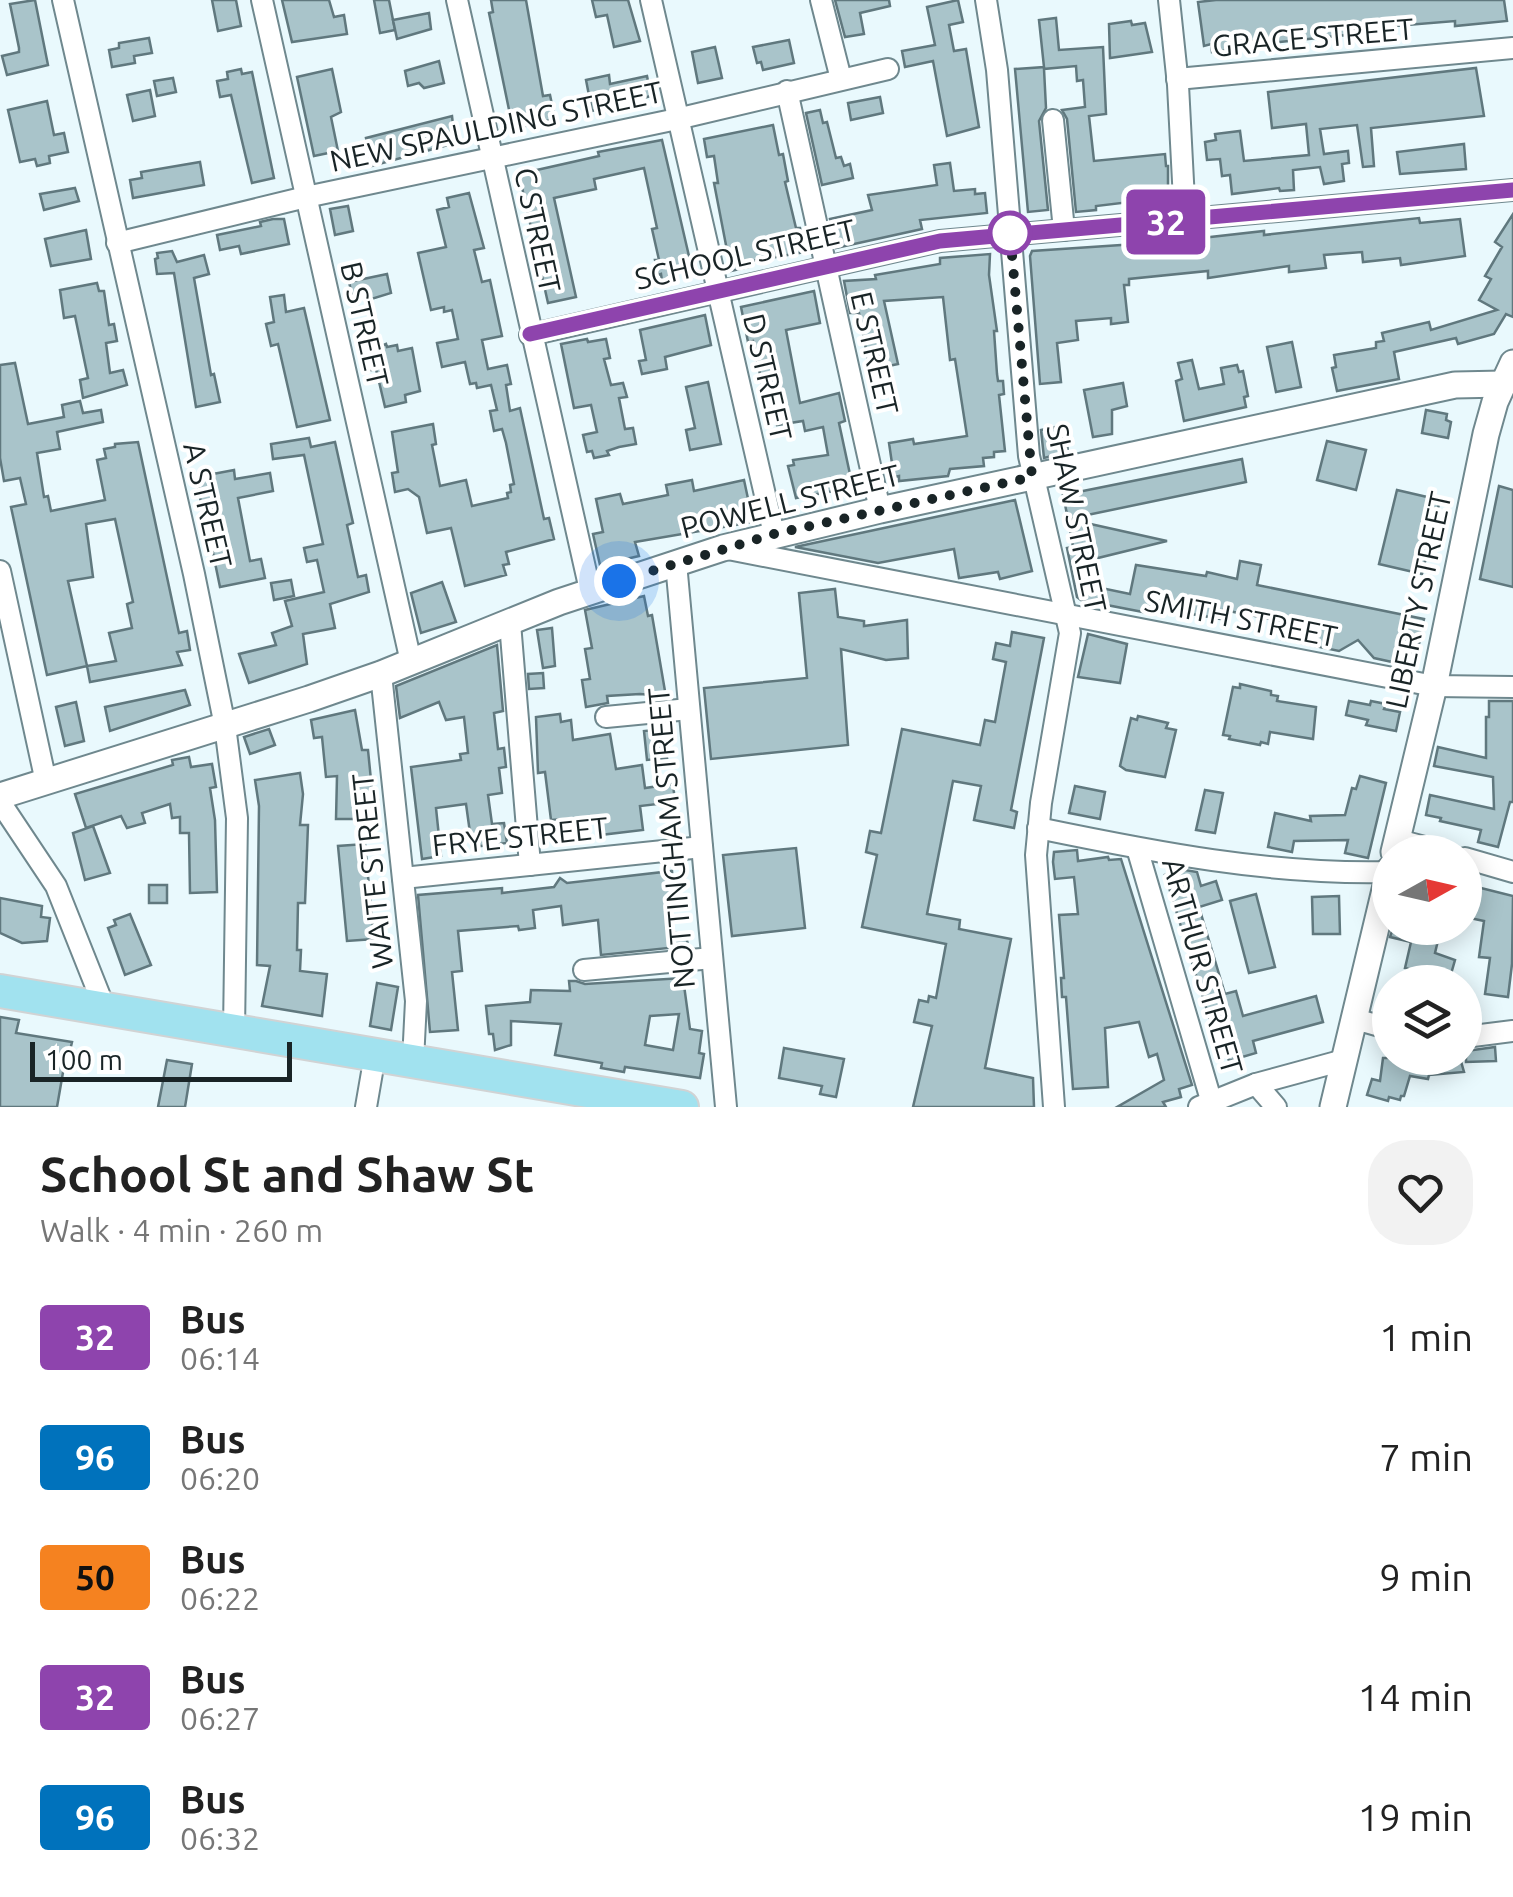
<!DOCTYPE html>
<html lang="en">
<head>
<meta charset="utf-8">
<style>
  :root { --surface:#fff; --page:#f2f2f2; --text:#222; --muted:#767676 }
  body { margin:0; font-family:Ubuntu,sans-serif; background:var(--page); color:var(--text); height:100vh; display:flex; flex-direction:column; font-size:38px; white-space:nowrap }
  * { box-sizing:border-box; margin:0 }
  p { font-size:32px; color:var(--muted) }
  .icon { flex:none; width:55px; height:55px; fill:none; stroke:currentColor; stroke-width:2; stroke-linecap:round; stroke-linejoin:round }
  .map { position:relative; height:1107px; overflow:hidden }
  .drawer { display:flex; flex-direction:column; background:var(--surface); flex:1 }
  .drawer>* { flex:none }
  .badge { padding:0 20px; border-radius:8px; font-size:35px; line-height:65px }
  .needle { width:65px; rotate:82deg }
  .tools { position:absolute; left:1372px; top:835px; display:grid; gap:20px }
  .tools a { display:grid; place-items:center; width:110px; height:110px; border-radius:50%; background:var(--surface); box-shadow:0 5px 25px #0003; font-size:50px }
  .scale { position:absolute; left:30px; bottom:25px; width:262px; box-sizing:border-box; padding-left:10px; border:5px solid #192426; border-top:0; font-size:28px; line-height:35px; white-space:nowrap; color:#192426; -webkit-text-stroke:8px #fff; paint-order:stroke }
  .you { position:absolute; width:50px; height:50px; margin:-25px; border:8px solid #fff; border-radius:50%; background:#1a73e8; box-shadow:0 0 0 15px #1a73e833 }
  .map>.badge { position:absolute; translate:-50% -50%; box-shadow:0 0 0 5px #fff }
  .round { display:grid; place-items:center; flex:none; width:105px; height:105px; border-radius:40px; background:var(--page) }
  .headline { display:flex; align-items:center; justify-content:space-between; height:170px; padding:0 40px }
  h1 { font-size:48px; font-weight:600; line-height:75px }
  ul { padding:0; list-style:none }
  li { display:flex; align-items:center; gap:30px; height:120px; padding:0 40px }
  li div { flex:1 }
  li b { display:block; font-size:38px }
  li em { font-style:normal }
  li .badge { min-width:110px; font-weight:700; text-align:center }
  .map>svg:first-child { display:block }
</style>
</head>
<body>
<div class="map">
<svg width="1513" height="1107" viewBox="0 0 1513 1107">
  <rect width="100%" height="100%" fill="#e9f9fd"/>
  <g fill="#a9c4ca" stroke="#60787e" stroke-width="2.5" fill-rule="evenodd">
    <polygon points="35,0 48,65 7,75 2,56 19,52 19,48 10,4"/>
    <polygon points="212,0 236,0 241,26 218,31"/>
    <polygon points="282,0 329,0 334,17 344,15 347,34 292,42"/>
    <polygon points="374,0 389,0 395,30 380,33"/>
    <polygon points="491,0 526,0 543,96 550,95 555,119 513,129 489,13 493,12"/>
    <polygon points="592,0 628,0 640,41 614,47 607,15 596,17"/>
    <polygon points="835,0 889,0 890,6 860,13 864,34 845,37"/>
    <polygon points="958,0 963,22 949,25 954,51 966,49 979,127 947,136 933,61 905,67 902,51 935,45 927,7"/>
    <polygon points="1216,0 1504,0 1507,21 1455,26 1455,21 1346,30 1346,35 1260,44 1259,40 1229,43 1230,50 1212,52 1211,44 1204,46 1198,2"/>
    <polygon points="429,13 431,29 397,39 393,20"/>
    <polygon points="1056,18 1059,50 1103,47 1106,114 1089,116 1094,161 1165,154 1166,166 1168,166 1168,195 1129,198 1130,202 1096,206 1096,210 1076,212 1067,119 1062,110 1085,107 1083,80 1077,81 1076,66 1044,69 1046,108 1039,121 1048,210 1028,212 1015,69 1044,67 1039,20"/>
    <polygon points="1131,21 1132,25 1145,23 1152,52 1110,58 1109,24"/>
    <polygon points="149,38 152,53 134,56 135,63 112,67 109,50 119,48 119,43"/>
    <polygon points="789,40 794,63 763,70 761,62 757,63 753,47"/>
    <polygon points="715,47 722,78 698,83 692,52"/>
    <polygon points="439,61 444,83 424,88 419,83 408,86 405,71"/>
    <polygon points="1476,68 1484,116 1371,128 1374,166 1363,167 1357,125 1320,129 1324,154 1348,151 1349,163 1342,164 1344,181 1324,184 1320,167 1293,170 1294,190 1280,191 1279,188 1232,194 1230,175 1222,176 1220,159 1207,160 1205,142 1216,140 1215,134 1240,131 1244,161 1309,155 1306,124 1272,128 1268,92"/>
    <polygon points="241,69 242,74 252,72 274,178 252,183 231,95 220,97 217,81 228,79 227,72"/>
    <polygon points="332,69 341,112 331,117 338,151 314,156 297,77"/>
    <polygon points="609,75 610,84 647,76 651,96 592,111 586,80"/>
    <polygon points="173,78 176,92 157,96 154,81"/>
    <polygon points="150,90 155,116 133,121 127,95"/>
    <polygon points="880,97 883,113 851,120 848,103"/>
    <polygon points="47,101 54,135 64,133 68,152 49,156 50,163 37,166 35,159 20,162 8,110"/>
    <polygon points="820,110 823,123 827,122 836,158 841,157 844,166 850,164 853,178 822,185 806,113"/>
    <polygon points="452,116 455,143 372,166 366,138"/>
    <polygon points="773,125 779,155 783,154 788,181 785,182 796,228 800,228 805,252 753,261 749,267 731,271 714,183 718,183 714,156 707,157 704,139"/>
    <polygon points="662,140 692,269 676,273 677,278 662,281 661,274 658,275 655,260 659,260 652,229 657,228 644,168 594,179 596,189 554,198 576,297 548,303 519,174 599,156 598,152"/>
    <polygon points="1464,144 1466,169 1400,174 1397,152"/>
    <polygon points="200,162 204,185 133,198 130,180 142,178 141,172"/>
    <polygon points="950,163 954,191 975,189 975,194 985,193 987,213 920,220 922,229 836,248 830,219 872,210 868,195 937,185 934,165"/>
    <polygon points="75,188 79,201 44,210 40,194"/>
    <polygon points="469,193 484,248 474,250 482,282 490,280 502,336 482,340 488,369 507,365 511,384 506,385 510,411 520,408 544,519 549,518 554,539 506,552 509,564 503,565 506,575 465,586 451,528 427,533 419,497 408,489 395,492 392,473 398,472 392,432 433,424 436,444 432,445 440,486 466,480 472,506 508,498 507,493 511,492 510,485 514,484 506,443 502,429 494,431 490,411 497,410 491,385 477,388 476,383 470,384 465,362 442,367 437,343 458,339 452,310 444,312 444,307 431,310 418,253 446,247 437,210 449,207 447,198"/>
    <polygon points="348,206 353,231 335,235 330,209"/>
    <polygon points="1513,214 1513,317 1506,314 1494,334 1458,344 1456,338 1394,352 1399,379 1337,391 1332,368 1336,367 1334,355 1376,348 1376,342 1384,341 1382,333 1429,322 1431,330 1497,310 1479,300 1491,279 1485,276 1502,247 1495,242"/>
    <polygon points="1419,218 1420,223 1460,219 1465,256 1401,265 1400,258 1363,262 1362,252 1324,255 1326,268 1289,272 1289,266 1208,278 1208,271 1129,279 1129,285 1124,285 1128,322 1111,324 1111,318 1076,321 1078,340 1057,343 1061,382 1040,384 1030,256 1032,251 1166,242 1264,231 1264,235"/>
    <polygon points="273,219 284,219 289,244 241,254 239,246 220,250 217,235 261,226 260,222"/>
    <polygon points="86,230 91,259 51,266 45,239"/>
    <polygon points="172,251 177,262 204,255 209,274 194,278 211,375 214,374 220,402 196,407 174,273 157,274 155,259 158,258 157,253"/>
    <polygon points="990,254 989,275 997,331 994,331 997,374 998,381 1003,381 1004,394 999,395 1005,451 994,452 994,457 983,458 984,466 950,469 948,476 899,481 899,476 894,477 889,443 913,439 914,444 967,436 955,359 950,360 943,297 884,301 898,364 870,370 859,313 850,313 844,281 876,279 875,275 940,264 940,258"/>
    <polygon points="387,274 391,293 365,301 364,297 353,299 349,282"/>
    <polygon points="97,283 99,291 104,291 109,325 114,324 117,341 106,343 110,373 123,370 127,385 83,398 80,380 88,378 75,316 64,318 60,290"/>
    <polygon points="814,291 820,323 786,330 800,403 839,393 845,421 839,423 854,493 840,495 839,490 796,498 788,466 794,465 793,460 828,455 823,427 805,431 803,421 777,425 774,407 767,408 753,341 748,342 741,307"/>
    <polygon points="284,295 286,312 304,308 330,420 297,427 278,344 271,346 266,324 274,322 270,297"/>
    <polygon points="705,315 711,345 665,357 667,369 642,374 639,361 646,360 640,330"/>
    <polygon points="587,339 588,342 606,339 610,358 604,359 611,385 623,383 627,397 619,398 625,429 633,428 636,444 619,447 607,451 609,455 594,458 592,451 587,452 583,435 597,432 591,405 574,408 561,344"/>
    <polygon points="1292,342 1301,387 1276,392 1267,347"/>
    <polygon points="386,344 387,347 397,345 398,351 412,348 420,391 405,395 406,402 385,407 376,369 367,371 364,353"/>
    <polygon points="1192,360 1199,389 1224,384 1221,368 1237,365 1239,372 1243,371 1248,396 1244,397 1246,407 1184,421 1176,381 1182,379 1178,363"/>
    <polygon points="15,363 28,424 64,417 62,405 80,401 83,413 101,410 103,422 57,432 60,449 37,453 44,497 48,496 51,511 105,500 97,460 106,458 104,449 115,447 115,444 138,442 179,633 187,631 190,650 177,652 182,665 90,682 87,666 116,661 109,633 132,628 127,604 133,602 115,519 86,524 93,577 68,581 87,666 47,675 11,507 26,504 20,478 4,481 0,458 0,365"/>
    <polygon points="708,382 721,444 690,450 686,430 695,428 686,387"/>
    <polygon points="1123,383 1127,406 1112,410 1112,434 1093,437 1084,390"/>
    <polygon points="1426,410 1447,414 1446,420 1451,422 1448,438 1422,433"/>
    <polygon points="1065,425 1068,452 1044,458 1041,430"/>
    <polygon points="309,438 311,447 335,442 353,523 347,525 358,577 366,575 369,592 330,604 335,628 303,634 307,664 249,683 239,654 276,645 272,633 292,626 285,601 324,592 317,560 307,562 304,548 323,544 304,455 273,459 271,444"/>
    <polygon points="1327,441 1366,450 1356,490 1317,480"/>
    <polygon points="1242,459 1246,482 1068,519 1063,495"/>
    <polygon points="234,470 235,479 270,473 273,491 238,498 250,561 261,559 265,578 220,587 207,524 204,524 197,477"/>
    <polygon points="692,480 694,491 744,480 753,522 635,542 639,556 600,565 593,534 603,532 596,499 620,494 623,504 668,495 666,485"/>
    <polygon points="1499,486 1513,490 1513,587 1480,579"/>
    <polygon points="1397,490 1440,500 1422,574 1379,564"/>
    <polygon points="1015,500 1032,571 1000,579 998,572 959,578 954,549 878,563 795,547"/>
    <polygon points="1068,519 1167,541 1094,559 1101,588 1130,594 1136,565 1206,576 1207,572 1237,579 1240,561 1261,565 1257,585 1424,619 1419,644 1412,649 1410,661 1401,664 1374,658 1358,640 1339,651 1281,639 1282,632 1269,630 1271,619 1223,610 1221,619 1149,607 1148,613 1081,600 1077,597 1067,548 1073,547"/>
    <polygon points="291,580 294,596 274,600 271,583"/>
    <polygon points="442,582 456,622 421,633 411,593"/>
    <polygon points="835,589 838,617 864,621 864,626 907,620 908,658 886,660 841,649 848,745 711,759 704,688 807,678 799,593"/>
    <polygon points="644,596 648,616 652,615 666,697 651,699 651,695 640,694 607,696 608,703 586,707 582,680 590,679 585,649 592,648 585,610"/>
    <polygon points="552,628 555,666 543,668 537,630"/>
    <polygon points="1012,632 1044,638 1011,810 1017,812 1014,828 974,820 981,786 953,781 927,914 960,920 959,929 1011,939 985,1068 1033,1078 1034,1107 913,1107 932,1026 914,1022 919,1000 928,1002 929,996 936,998 946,944 862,927 877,855 866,852 870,831 881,833 902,729 980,745 985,720 995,722 1006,662 993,659 996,643 1010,646"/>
    <polygon points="1088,634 1127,644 1120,683 1078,677"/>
    <polygon points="497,645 503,711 494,713 498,749 504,748 506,767 499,768 502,793 488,795 492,824 504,823 507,843 472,847 466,804 436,808 441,856 422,859 411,767 461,760 460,754 468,753 464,717 446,720 439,702 400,718 396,686"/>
    <polygon points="543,673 544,688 529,689 528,674"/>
    <polygon points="1240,684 1271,691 1271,695 1278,696 1277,701 1316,707 1313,739 1270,732 1268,744 1261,742 1260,745 1229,739 1230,736 1223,735 1233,687 1240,688"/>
    <polygon points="185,690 190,705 110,731 105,707"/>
    <polygon points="1349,701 1370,705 1371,701 1386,704 1384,709 1400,712 1396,731 1366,725 1368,720 1346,715"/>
    <polygon points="1489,701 1513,701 1513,802 1510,802 1498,847 1478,842 1481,830 1440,821 1441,818 1426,815 1430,795 1494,809 1493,777 1434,766 1438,747 1486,758 1486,717 1489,717"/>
    <polygon points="76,702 84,741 65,746 56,707"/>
    <polygon points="355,710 362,750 368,750 373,800 378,800 377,819 336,819 337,776 326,777 322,737 314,738 311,720"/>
    <polygon points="560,714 561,722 571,720 573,740 610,734 616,769 642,765 645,788 673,784 675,802 640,806 643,830 600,835 598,817 551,820 545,772 538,773 536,717"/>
    <polygon points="1138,716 1168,723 1166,728 1176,730 1165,777 1126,770 1120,766 1131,718 1137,720"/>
    <polygon points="269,729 275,745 250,754 244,737"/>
    <polygon points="663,729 667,758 647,760 644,731"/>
    <polygon points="189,757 191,767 212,764 216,787 210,788 215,820 217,892 190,893 189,833 180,833 180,817 172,818 170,804 142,813 145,823 127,828 121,816 86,828 75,794 173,765 172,760"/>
    <polygon points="300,773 303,794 300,825 308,825 305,903 298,903 297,950 301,950 300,971 327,974 322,1016 262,1006 270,966 257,965 259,806 255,780"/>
    <polygon points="1360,776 1386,783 1368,858 1345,853 1348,840 1294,841 1292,852 1268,847 1275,813 1311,821 1310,816 1345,815 1352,788 1356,789"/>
    <polygon points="1075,786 1105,792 1100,819 1069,813"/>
    <polygon points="1205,790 1223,793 1215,833 1196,830"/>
    <polygon points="93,826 110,873 85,880 73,833"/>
    <polygon points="365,844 374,939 347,941 338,846"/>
    <polygon points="796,848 805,928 732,936 723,855"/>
    <polygon points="1077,850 1078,861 1108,857 1109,860 1121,859 1192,1085 1179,1089 1181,1097 1163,1102 1166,1107 1117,1107 1164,1080 1157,1054 1149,1057 1139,1022 1105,1028 1108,1087 1073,1089 1066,997 1062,997 1061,978 1064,978 1059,915 1078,914 1074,877 1055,879 1053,862 1054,852"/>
    <polygon points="1185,870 1197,872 1201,886 1216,881 1222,900 1199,907 1225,994 1236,991 1243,1016 1316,996 1323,1022 1253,1041 1256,1053 1229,1061 1221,1031 1214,1033 1165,875"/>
    <polygon points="672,871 674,895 671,895 672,903 666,903 670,932 686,934 688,946 601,955 598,920 563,925 561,906 533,910 535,928 519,930 518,926 458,931 462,971 452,972 458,1030 430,1032 418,895 502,888 502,893 554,887 560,878 567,883"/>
    <polygon points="1465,884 1513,896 1512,964 1508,997 1485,994 1490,958 1479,957 1484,921 1465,917"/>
    <rect x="149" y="885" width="18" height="18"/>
    <polygon points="1256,894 1275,967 1249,973 1230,901"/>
    <polygon points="1339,896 1340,934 1313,934 1312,897"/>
    <polygon points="0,898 42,906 41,917 50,918 47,941 22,943 0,933"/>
    <polygon points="130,914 151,965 125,975 108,928 116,925 114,920"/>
    <polygon points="1393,928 1441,928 1435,953 1455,960 1451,974 1442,972 1442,976 1405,968 1411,942 1390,937"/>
    <path d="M683,978L690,1029L702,1031L699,1053L704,1054L700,1078L625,1067L624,1072L601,1068L602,1063L555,1055L561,1024L511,1021V1045L495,1050L493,1034H489L486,1006L530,1002L531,990L570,991L569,981H576L585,984ZM679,1014L673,1050L645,1045L650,1016Z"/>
    <polygon points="377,983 398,987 391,1030 370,1026"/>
    <polygon points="0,1017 19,1020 16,1033 72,1042 69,1055 66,1055 57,1107 0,1107"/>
    <polygon points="1495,1047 1496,1061 1466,1062 1466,1051"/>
    <polygon points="784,1048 844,1059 836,1097 820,1094 822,1086 779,1078"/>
    <polygon points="1383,1058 1460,1058 1464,1072 1429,1075 1428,1079 1410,1076 1404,1096 1401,1096 1400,1100 1389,1097 1388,1101 1367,1095 1372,1079 1380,1081"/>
    <polygon points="167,1060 192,1064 185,1107 158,1107"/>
  </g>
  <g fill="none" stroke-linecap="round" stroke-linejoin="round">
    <defs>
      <g id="minor">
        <polyline points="63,0 194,574 225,726 237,818 234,1031"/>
        <polyline points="262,0 411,662"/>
        <polyline points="457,0 590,590"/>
        <polyline points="651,0 774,534"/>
        <polyline points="821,0 841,79"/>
        <polyline points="986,0 997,70 1029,456 1070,633 1041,803 1036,855 1054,1107"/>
        <polyline points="1169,0 1178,85 1185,220"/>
        <polyline points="1177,79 1513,48"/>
        <polyline points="787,91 880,510"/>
        <polyline points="1053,120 1064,230"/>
        <polyline points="117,243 306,197 677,119 888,69"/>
        <polyline points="530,335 940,241 1513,190"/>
        <polyline points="728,549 1434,686 1513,687"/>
        <polyline points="676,563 726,1107"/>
        <polyline points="0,571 46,782"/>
        <polyline points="510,623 530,865"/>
        <polyline points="381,674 416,1001 413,1061"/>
        <polyline points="606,717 689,709"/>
        <polyline points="0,802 56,886 105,1009"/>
        <path d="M1038,828C1154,852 1271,875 1389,872"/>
        <polyline points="1398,840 1444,852"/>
        <polyline points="1137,848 1211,1100"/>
        <polyline points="1465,858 1513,872"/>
        <polyline points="403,878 702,847"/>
        <polyline points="584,970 712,958"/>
        <polyline points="1355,1019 1390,1029"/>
        <polyline points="1465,1037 1513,1031"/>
        <polyline points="1256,1084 1276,1107"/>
        <polyline points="366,1107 375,1055"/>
        <polyline points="1199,1107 1256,1084 1344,1060"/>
      </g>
      <g id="tertiary">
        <polyline points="0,796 309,699 381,674 559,602 723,548 880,510 1455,385 1503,384"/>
        <polyline points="1394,852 1434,686 1486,434 1495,402 1513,363"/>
        <polyline points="1333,1107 1390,869"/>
      </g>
      <polyline id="primary" points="0,991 682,1107"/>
    </defs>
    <use href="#minor" stroke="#6f888e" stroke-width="24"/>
    <use href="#tertiary" stroke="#6f888e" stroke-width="29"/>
    <use href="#primary" stroke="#d1d3d4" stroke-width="36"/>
    <use href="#minor" stroke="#fff" stroke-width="20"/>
    <use href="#tertiary" stroke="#fff" stroke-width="25"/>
    <use href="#primary" stroke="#a1e2ef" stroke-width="32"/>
  </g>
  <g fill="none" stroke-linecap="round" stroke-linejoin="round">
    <defs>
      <polyline id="line" points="530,334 940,241 1513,190"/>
    </defs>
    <use href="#line" stroke="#fff" stroke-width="22"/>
    <use href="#line" stroke="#8e44ad" stroke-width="15"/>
    <polyline stroke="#192426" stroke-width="10" stroke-dasharray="0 18" points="619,581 774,534 1032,477 1010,233"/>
  </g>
  <circle fill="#fff" stroke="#8e44ad" stroke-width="5" cx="1010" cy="233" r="20"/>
  <g text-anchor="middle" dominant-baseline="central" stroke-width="8" stroke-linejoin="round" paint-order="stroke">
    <g font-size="30" fill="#192426" stroke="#fff">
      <text transform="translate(1313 37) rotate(-5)">GRACE STREET</text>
      <text transform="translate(496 126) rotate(-12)">NEW SPAULDING STREET</text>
      <text transform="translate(538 230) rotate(78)">C STREET</text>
      <text transform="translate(745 254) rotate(-13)">SCHOOL STREET</text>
      <text transform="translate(365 324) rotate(77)">B STREET</text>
      <text transform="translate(875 353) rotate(77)">E STREET</text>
      <text transform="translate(768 377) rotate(77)">D STREET</text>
      <text transform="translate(790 501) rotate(-14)">POWELL STREET</text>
      <text transform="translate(208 505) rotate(77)">A STREET</text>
      <text transform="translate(1077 518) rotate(78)">SHAW STREET</text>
      <text transform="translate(1418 600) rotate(-78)">LIBERTY STREET</text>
      <text transform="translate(1241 618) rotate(11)">SMITH STREET</text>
      <text transform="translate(520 836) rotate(-6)">FRYE STREET</text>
      <text transform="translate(671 838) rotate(-95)">NOTTINGHAM STREET</text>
      <text transform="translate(372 871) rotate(-96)">WAITE STREET</text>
      <text transform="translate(1203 966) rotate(74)">ARTHUR STREET</text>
    </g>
  </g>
</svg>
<div class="tools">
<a><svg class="needle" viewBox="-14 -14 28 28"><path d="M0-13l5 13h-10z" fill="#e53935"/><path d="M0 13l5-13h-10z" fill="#767676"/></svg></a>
<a><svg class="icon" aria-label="layers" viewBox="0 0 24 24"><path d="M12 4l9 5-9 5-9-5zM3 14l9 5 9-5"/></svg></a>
</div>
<div class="scale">100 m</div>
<div class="you" style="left:619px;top:581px"></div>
<b class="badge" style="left:1166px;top:222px;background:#8e44ad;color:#fff">32</b>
</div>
<section class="drawer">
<div class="headline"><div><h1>School St and Shaw St</h1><p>Walk · 4 min · 260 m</p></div><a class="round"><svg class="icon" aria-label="heart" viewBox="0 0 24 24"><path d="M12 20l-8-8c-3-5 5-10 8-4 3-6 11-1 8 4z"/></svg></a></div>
<ul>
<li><span class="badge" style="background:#8e44ad;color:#fff">32</span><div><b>Bus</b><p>06:14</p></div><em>1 min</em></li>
<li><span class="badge" style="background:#0072bc;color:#fff">96</span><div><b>Bus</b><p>06:20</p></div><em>7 min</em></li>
<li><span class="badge" style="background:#f58220;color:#111">50</span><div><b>Bus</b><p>06:22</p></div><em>9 min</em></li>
<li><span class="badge" style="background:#8e44ad;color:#fff">32</span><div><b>Bus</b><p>06:27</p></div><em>14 min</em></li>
<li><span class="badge" style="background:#0072bc;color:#fff">96</span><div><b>Bus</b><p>06:32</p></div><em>19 min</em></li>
</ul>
</section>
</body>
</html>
